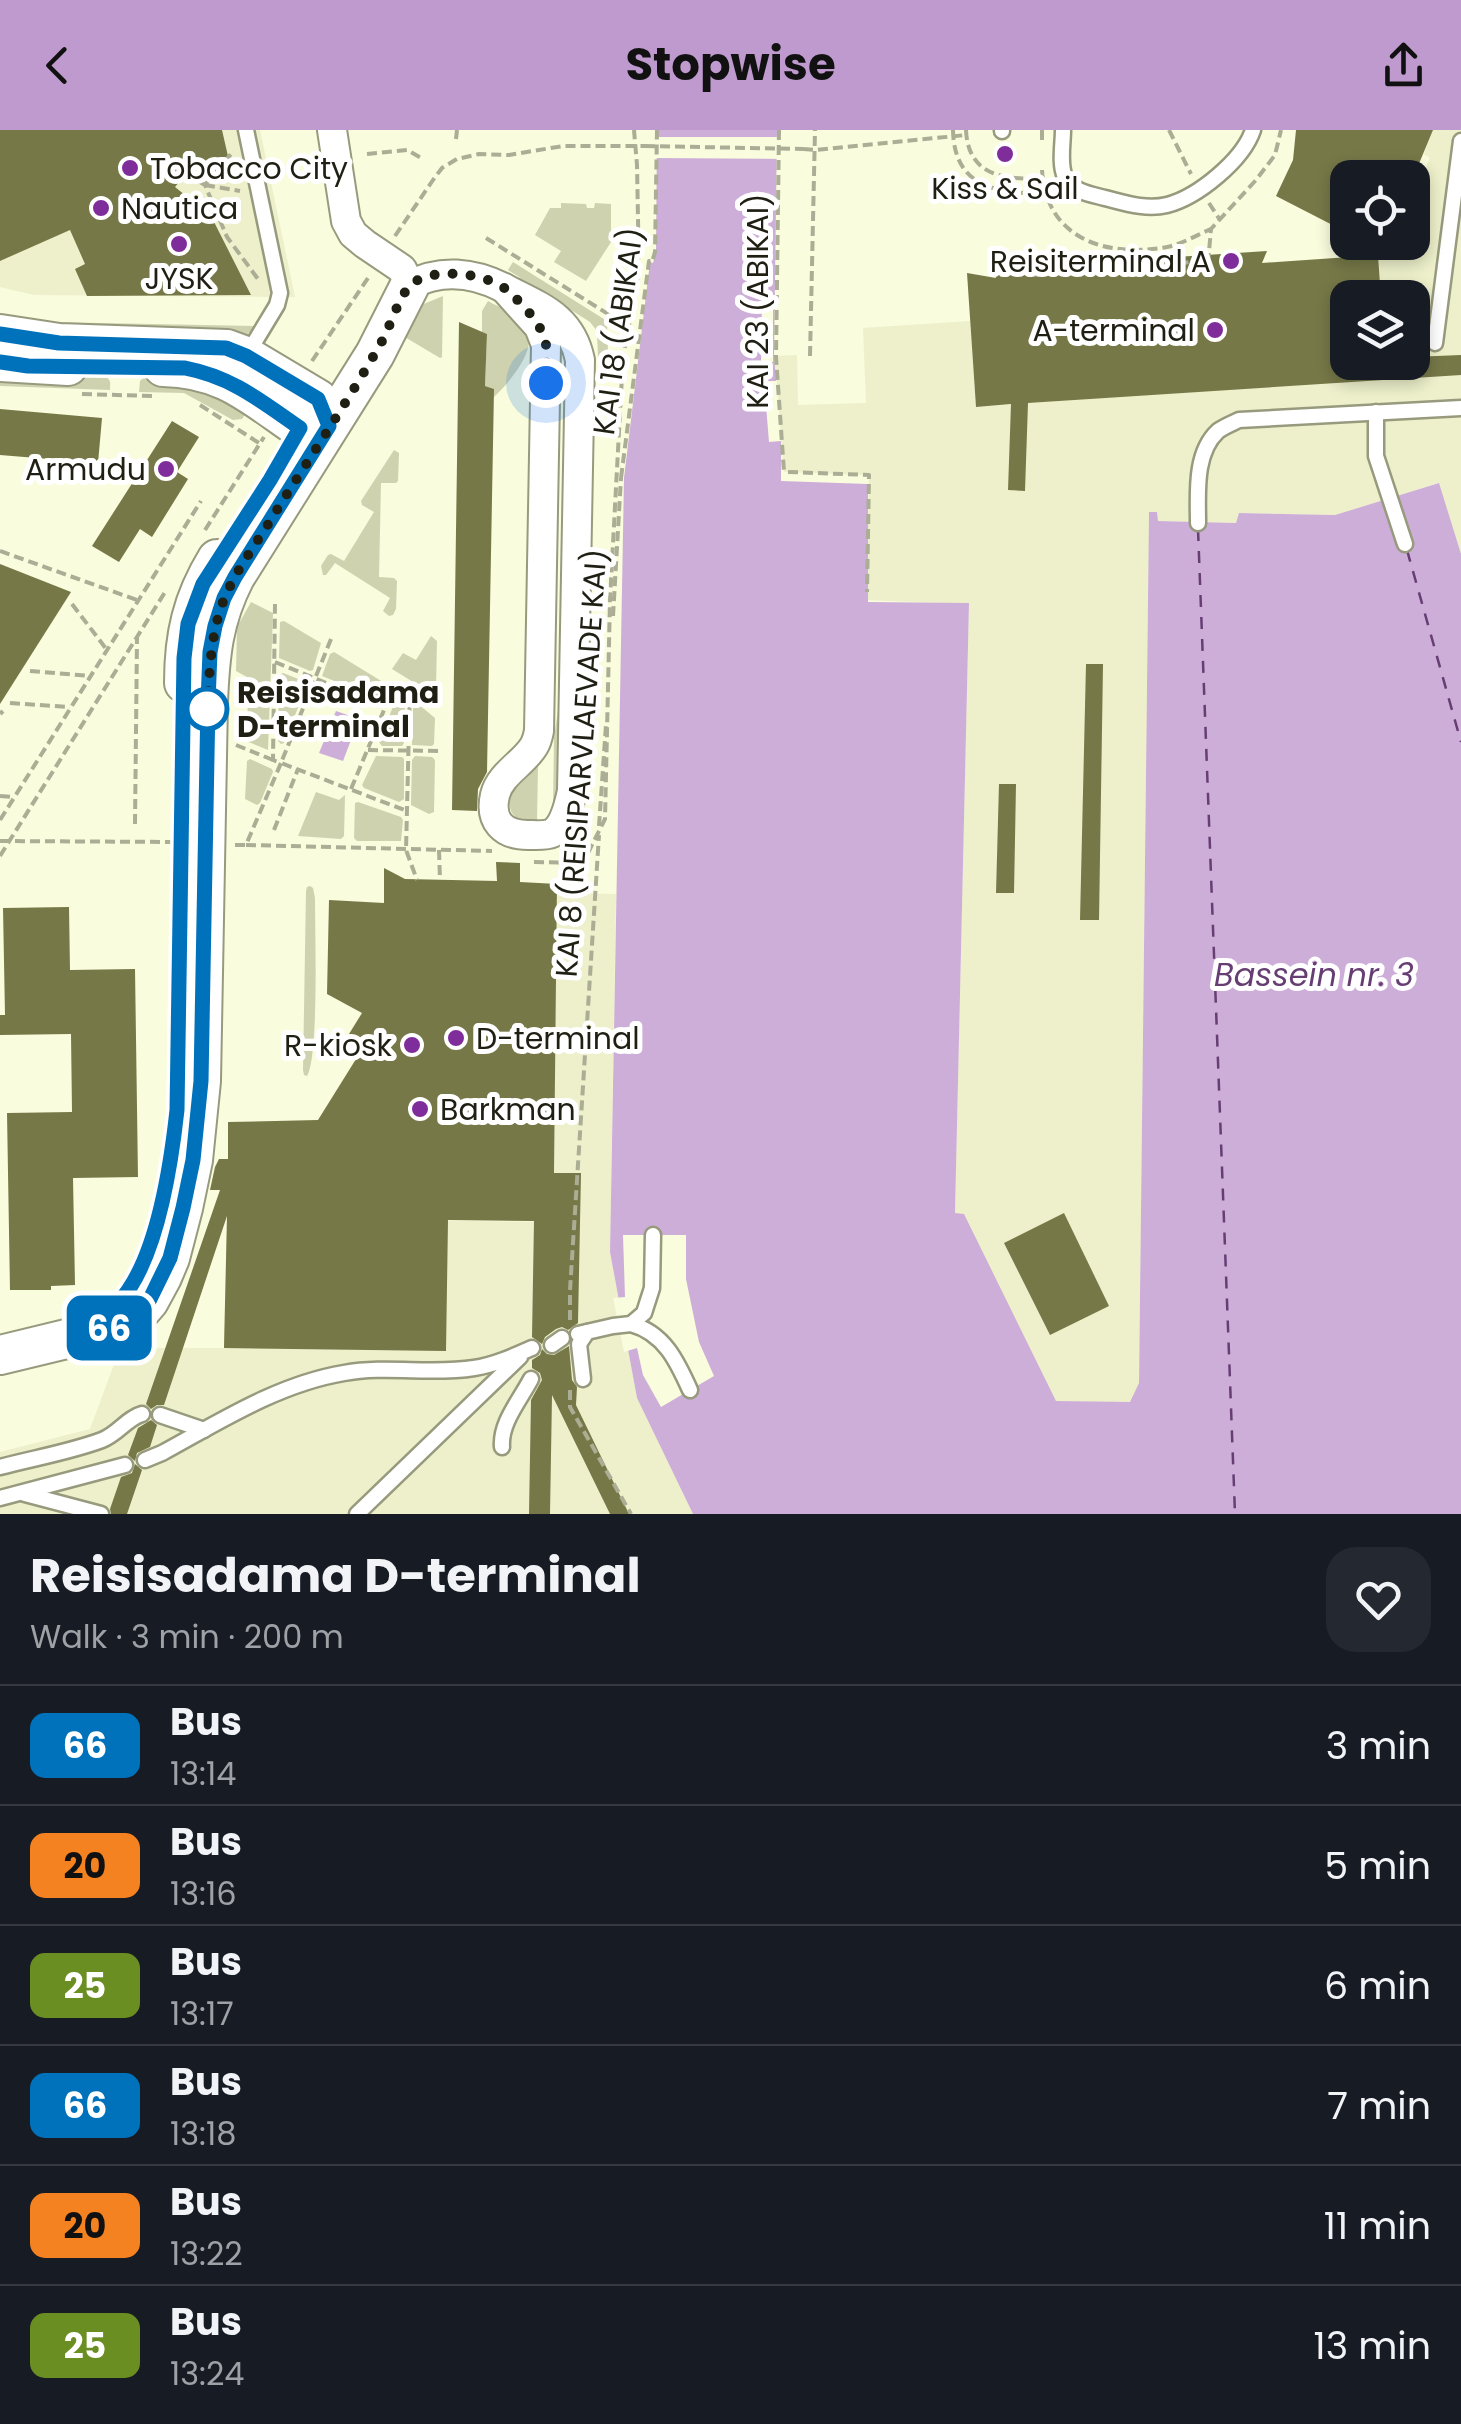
<!DOCTYPE html>
<html lang="en">
<head>
<meta charset="utf-8">
<style>
  :root { --surface:#171b24; --page:#242831; --text:#f1f3f6; --muted:#9ea1a6; --line:#363941; --accent:#be9ace }
  body { margin:0; font-family:Poppins,sans-serif; background:var(--page); color:var(--text); height:100vh; display:flex; flex-direction:column; font-size:38px; white-space:nowrap }
  * { box-sizing:border-box; margin:0 }
  p { font-size:32px; color:var(--muted) }
  .icon { flex:none; width:55px; height:55px; fill:none; stroke:currentColor; stroke-width:2; stroke-linecap:round; stroke-linejoin:round }
  .map { position:relative; height:1384px; overflow:hidden }
  .drawer { display:flex; flex-direction:column; background:var(--surface); flex:1 }
  .drawer>* { flex:none }
  .badge { padding:0 20px; border-radius:15px; font-size:35px; line-height:65px }
  .tools { position:absolute; left:1330px; top:30px; display:grid; gap:20px }
  .tools a { display:grid; place-items:center; width:100px; height:100px; border-radius:20px; background:var(--surface); box-shadow:0 5px 15px #0003; font-size:50px }
  .you { position:absolute; width:50px; height:50px; margin:-25px; border:8px solid #fff; border-radius:50%; background:#1a73e8; box-shadow:0 0 0 15px #1a73e833 }
  .map>.badge { position:absolute; translate:-50% -50%; box-shadow:0 0 0 5px #fff }
  .round { display:grid; place-items:center; flex:none; width:105px; height:105px; border-radius:30px; background:var(--page) }
  .overview { display:flex; align-items:center; justify-content:space-between; height:170px; padding:0 30px }
  h1 { font-size:48px; font-weight:700; line-height:75px }
  ul { padding:0; list-style:none }
  li { display:flex; align-items:center; gap:30px; height:120px; padding:0 30px; border-top:2px solid var(--line) }
  li div { flex:1 }
  li b { display:block; font-size:38px }
  li em { font-style:normal }
  li .badge { min-width:110px; font-weight:700; text-align:center }
  header { display:flex; justify-content:space-between; align-items:center; height:130px; padding:0 30px; background:var(--accent); color:#111; font-size:45px; font-weight:700 }
  .map>svg:first-child { display:block }
</style>
</head>
<body>
<header><svg class="icon" aria-label="back" viewBox="0 0 24 24"><path d="M15 5l-7 7 7 7"/></svg>Stopwise<svg class="icon" aria-label="share" viewBox="0 0 24 24"><path d="M12 15V3M7 8l5-5 5 5M5 13v7h14v-7"/></svg></header>
<div class="map">
<svg width="1461" height="1384" viewBox="0 0 1461 1384">
  <rect width="100%" height="100%" fill="#f9fcdd"/>
  <g fill="#edf0ca">
    <polygon points="0,0 260,0 295,167 34,165 0,157"/>
    <polygon points="1433,0 1461,0 1461,425 1438,353 1335,385 1240,383 1236,393 1158,391 1157,382 1149,383 1139,1253 1131,1273 1056,1271 955,1083 969,474 866,470 869,345 784,342 774,226 797,225 798,275 866,273 863,198 970,191 976,277 1087,269 1412,232 1412,168 1381,167 1378,119 1381,113 1412,112 1413,49 1418,39 1424,41 1430,28 1424,24"/>
    <polygon points="557,763 616,764 610,1122 637,1268 693,1384 0,1384 0,1322 90,1299 116,1229 159,1218 224,1218 227,1088 553,1092"/>
  </g>
  <g fill="#cfd2af">
    <polygon points="561,73 586,74 587,78 594,78 595,73 611,74 611,112 586,151 554,132 561,121 535,105 550,78 561,78"/>
    <polygon points="513,132 607,191 608,222 598,228 597,201 590,192 508,140"/>
    <polygon points="443,166 442,227 440,228 398,203 419,176"/>
    <path d="M488,171C498,177 516,183 523,191C544,214 509,253 493,268V259L485,256L487,204L482,202V181Z"/>
    <polygon points="47,192 255,196 243,209 50,198"/>
    <polygon points="568,217 563,649 553,680 554,607 559,574 565,224"/>
    <path d="M0,242C17,243 97,241 105,246C112,251 110,253 110,260L0,256Z"/>
    <polygon points="148,244 252,274 242,289 233,290 184,263 139,262 140,251"/>
    <polygon points="394,320 399,323 398,351 396,353 381,353 379,447 394,448 397,451 396,479 393,485 389,486 383,481 390,468 335,433 326,445 323,445 321,436 328,425 331,424 344,431 374,382 362,375 361,371"/>
    <polygon points="251,472 273,483 268,620 246,611 249,553 247,547 236,541 237,497"/>
    <polygon points="284,491 321,513 313,540 310,541 279,528 280,492"/>
    <polygon points="431,506 437,511 436,558 431,563 392,539 403,523 416,530"/>
    <polygon points="334,522 386,554 381,570 322,546 330,524"/>
    <polygon points="283,543 306,552 307,555 284,613 281,614 278,611 279,545"/>
    <polygon points="397,572 403,572 405,576 404,613 402,616 382,616 379,612 394,574"/>
    <polygon points="418,574 435,588 434,614 432,616 412,615 413,577"/>
    <polygon points="376,626 402,627 404,629 404,669 399,672 364,658 362,655"/>
    <polygon points="415,626 432,627 435,630 434,682 429,684 411,675 412,630"/>
    <polygon points="250,629 272,639 273,642 260,673 257,675 245,669 247,631"/>
    <path d="M538,636L537,691C518,695 506,684 510,664Z"/>
    <polygon points="316,662 339,670 345,665 344,706 341,709 298,706"/>
    <polygon points="358,672 401,687 403,690 401,711 357,711 354,708 355,673"/>
    <path d="M310,756L313,758L315,768C315,800 319,927 307,946L304,945L303,940L306,761L307,757Z"/>
  </g>
  <g fill="#cdaed9">
    <polygon points="657,0 777,0 774,225 781,311 781,351 868,354 868,472 969,473 955,1083 964,1084 1056,1271 1130,1272 1139,1253 1149,382 1157,382 1158,391 1236,393 1239,383 1335,385 1439,353 1461,424 1461,1384 693,1384 637,1268 610,1122 624,348 650,132 653,133 656,122"/>
    <polygon points="336,581 359,589 343,631 319,623 324,611 317,609 325,588 332,590"/>
  </g>
  <g fill="#f9fcdd">
    <polygon points="652,7 782,7 782,29 652,28"/>
    <polygon points="762,169 773,169 773,232 761,232"/>
    <polygon points="764,251 777,251 781,311 769,312"/>
    <polygon points="623,1105 686,1105 686,1149 699,1212 714,1246 661,1277 643,1245 637,1218 624,1222 613,1168 625,1167"/>
  </g>
  <g fill="none" stroke-linecap="round" stroke-linejoin="round">
    <g stroke="#663e74" stroke-width="2.5" stroke-dasharray="12 10" stroke-linecap="butt">
      <polyline points="1198,399 1235,1384"/>
      <polyline points="1407,420 1461,612"/>
    </g>
  </g>
  <g fill="#767848">
    <polygon points="0,0 222,0 230,35 196,32 175,57 211,86 251,165 87,166 75,139 85,134 70,100 0,131"/>
    <polygon points="1296,0 1433,0 1413,48 1348,48 1348,103 1276,66 1293,30"/>
    <polygon points="1267,121 1262,133 1378,125 1381,168 1348,168 1348,232 1412,232 1412,227 1461,225 1461,245 1028,273 1025,361 1008,360 1011,274 976,277 967,143 996,148 994,139"/>
    <polygon points="459,192 487,204 485,256 494,259 487,642 478,659 477,681 452,680"/>
    <polygon points="0,279 102,288 98,333 0,325"/>
    <polygon points="172,291 199,307 177,342 188,349 152,407 140,399 119,432 92,416"/>
    <polygon points="0,434 71,462 0,574"/>
    <polygon points="1086,534 1103,534 1099,790 1080,790"/>
    <polygon points="999,654 1016,654 1014,763 996,763"/>
    <polygon points="496,732 520,733 520,752 557,754 554,1043 581,1043 578,1193 568,1200 562,1197 556,1199 545,1207 542,1214 532,1207 534,1091 448,1090 446,1221 224,1218 227,1086 164,1275 157,1275 151,1279 146,1274 220,1060 210,1060 215,1037 219,1029 228,1029 228,992 318,990 366,913 349,904 362,883 327,864 329,770 384,773 384,738 405,749 497,751"/>
    <polygon points="69,777 70,840 135,839 138,1047 73,1048 75,1155 51,1156 51,1160 10,1160 7,983 72,982 71,904 0,905 0,885 5,885 3,778"/>
    <polygon points="1064,1083 1109,1176 1050,1205 1004,1113"/>
    <polygon points="569,1216 572,1250 577,1257 576,1275 629,1384 610,1384 552,1265 550,1384 529,1384 531,1270 542,1250 540,1243 532,1238 532,1230 540,1225 542,1219 547,1224 554,1225"/>
    <polygon points="151,1290 157,1295 150,1317 137,1323 135,1331 128,1325 138,1298"/>
    <polygon points="135,1334 142,1340 127,1384 111,1384 110,1379 121,1347 132,1343"/>
  </g>
  <g fill="none" stroke-linecap="round" stroke-linejoin="round">
    <defs>
      <g id="lane">
        <polyline points="246,0 280,163 277,175 248,223"/>
        <path d="M1063,0C1063,14 1059,34 1065,47C1073,62 1090,64 1105,68C1125,73 1146,80 1167,75C1198,67 1243,30 1253,0"/>
        <polyline points="1002,1 1002,0"/>
        <polyline points="1435,213 1461,11"/>
        <polyline points="1376,282 1376,326 1405,414"/>
        <path d="M1198,393C1198,364 1194,323 1218,301C1223,297 1233,293 1239,290L1461,278"/>
        <path d="M631,1194C664,1203 677,1231 690,1260"/>
        <polyline points="578,1204 613,1196 631,1194 644,1183 652,1158 653,1105"/>
        <polyline points="552,1215 562,1208"/>
        <polyline points="583,1249 579,1214 587,1202"/>
        <polyline points="160,1285 204,1300"/>
        <path d="M502,1317C500,1293 520,1270 531,1249"/>
        <path d="M145,1330L162,1323C219,1292 278,1254 344,1243C387,1235 431,1245 474,1238C494,1235 514,1226 532,1218"/>
        <path d="M0,1337C34,1328 70,1322 102,1310C118,1304 127,1288 142,1284"/>
        <polyline points="25,1364 101,1384"/>
        <polyline points="0,1368 125,1335"/>
        <polyline points="357,1384 520,1227"/>
      </g>
      <g id="street">
        <path d="M332,0L346,91L353,104L365,114L402,139L410,155C440,139 473,142 504,158"/>
        <path d="M504,158C540,177 571,186 580,230L572,661C569,674 565,696 552,703C546,706 535,705 528,705C503,705 489,691 495,665C500,644 524,633 534,616C537,611 538,606 539,601L546,215L539,197Z"/>
      </g>
      <g id="secondary">
        <polyline points="0,204 59,213 227,219 246,226 318,269"/>
        <polyline points="0,232 68,236"/>
        <path d="M163,237C224,238 252,266 299,298"/>
        <path d="M184,553C184,505 192,470 217,429"/>
        <path d="M0,1225L120,1196L136,1186L149,1171L162,1147L170,1128L183,1078L193,1030L201,951L208,572C210,525 213,490 235,447L375,224L410,155"/>
      </g>
    </defs>
    <use href="#lane" stroke="#989a7e" stroke-width="19"/>
    <use href="#street" stroke="#989a7e" stroke-width="32"/>
    <use href="#secondary" stroke="#989a7e" stroke-width="42"/>
    <g stroke="#abad95" stroke-width="4" stroke-dasharray="10 5" stroke-linecap="butt">
      <polyline points="779,0 776,227 784,342"/>
      <path d="M953,0C954,58 998,64 1045,63"/>
      <path d="M966,0C968,47 1006,50 1042,48"/>
      <polyline points="1042,0 1042,15"/>
      <polyline points="1169,0 1191,44"/>
      <polyline points="456,9 457,0"/>
      <polyline points="803,19 816,20 966,5"/>
      <polyline points="367,24 407,20 423,29"/>
      <path d="M1042,40C1046,109 1106,128 1167,117C1182,114 1197,105 1211,99"/>
      <polyline points="186,44 205,55 227,107 258,149"/>
      <polyline points="205,55 240,61"/>
      <polyline points="205,55 231,24"/>
      <polyline points="1209,73 1220,90"/>
      <polyline points="395,106 433,50 442,38 457,29 479,24 509,25 563,16 645,16"/>
      <polyline points="486,108 629,197"/>
      <polyline points="1208,133 1211,99 1256,50 1275,25 1281,0"/>
      <polyline points="1029,145 1130,139 1208,130"/>
      <polyline points="810,226 815,0"/>
      <polyline points="312,231 368,148"/>
      <polyline points="82,264 152,266"/>
      <polyline points="200,275 259,313"/>
      <polyline points="788,342 869,345 867,462"/>
      <polyline points="621,348 649,131 652,132 655,122 657,0"/>
      <polyline points="205,400 264,307"/>
      <polyline points="0,421 137,470"/>
      <polyline points="72,474 107,520"/>
      <polyline points="613,486 621,348"/>
      <polyline points="331,509 281,633 407,681"/>
      <polyline points="275,532 385,577"/>
      <polyline points="30,541 90,546"/>
      <polyline points="410,556 406,720 417,750"/>
      <polyline points="10,573 70,577"/>
      <polyline points="0,581 3,584"/>
      <polyline points="236,615 273,630"/>
      <polyline points="368,620 442,621"/>
      <polyline points="351,659 397,549"/>
      <polyline points="0,666 14,667"/>
      <polyline points="0,690 201,371"/>
      <polyline points="135,694 137,508"/>
      <polyline points="599,696 606,595"/>
      <polyline points="274,700 298,639"/>
      <polyline points="0,711 175,712"/>
      <polyline points="235,715 246,715 281,633 273,630 275,474"/>
      <polyline points="246,715 492,721"/>
      <polyline points="439,720 440,750"/>
      <polyline points="0,726 167,459"/>
      <polyline points="534,732 583,733 605,689 610,470 623,227 639,143 637,35 634,0"/>
      <polyline points="570,1160 599,705"/>
      <polyline points="570,1190 570,1160"/>
      <polyline points="570,1260 570,1277 631,1384"/>
    </g>
    <use href="#lane" stroke="#fff" stroke-width="14"/>
    <use href="#street" stroke="#fff" stroke-width="28"/>
    <use href="#secondary" stroke="#fff" stroke-width="38"/>
    <polyline stroke="#abad95" stroke-width="4" stroke-dasharray="10 5" stroke-linecap="butt" points="645,16 803,19"/>
  </g>
  <g fill="none" stroke-linecap="round" stroke-linejoin="round">
    <defs>
      <path id="line" d="M0,204L59,213L226,218L246,226L318,269L329,296L235,447L224,468L215,496L210,522L208,572L201,951L193,1030L183,1078L170,1128L149,1171L136,1186L120,1196L74,1206C88,1196 106,1186 118,1173C157,1132 171,1035 177,980L184,528L188,494L203,454L270,350L300,298C261,271 232,247 185,238L28,236L0,232"/>
    </defs>
    <use href="#line" stroke="#fff" stroke-width="22"/>
    <use href="#line" stroke="#0072bc" stroke-width="15"/>
    <path stroke="#1f1f14" stroke-width="10" stroke-dasharray="0 18" d="M207,579C210,541 210,503 225,467C237,439 256,414 272,388C308,330 347,273 381,213C390,198 400,162 413,153C435,137 486,143 507,160C522,174 543,194 546,215C548,227 546,241 546,253"/>
  </g>
  <g fill="#802d9c" stroke="#fff" stroke-width="4">
    <circle cx="1005" cy="24" r="10"/>
    <circle cx="130" cy="38" r="10"/>
    <circle cx="101" cy="78" r="10"/>
    <circle cx="179" cy="114" r="10"/>
    <circle cx="1231" cy="131" r="10"/>
    <circle cx="1215" cy="200" r="10"/>
    <circle cx="166" cy="339" r="10"/>
    <circle cx="456" cy="908" r="10"/>
    <circle cx="412" cy="915" r="10"/>
    <circle cx="420" cy="979" r="10"/>
  </g>
  <circle fill="#fff" stroke="#0072bc" stroke-width="5" cx="207" cy="579" r="20"/>
  <g text-anchor="middle" dominant-baseline="central" stroke-width="10" stroke-linejoin="round" paint-order="stroke">
    <g font-size="30" fill="#1f1f14" stroke="#fff" text-anchor="start">
      <text x="150" y="38">Tobacco City</text>
      <text x="1005" y="58" text-anchor="middle">Kiss &amp; Sail</text>
      <text x="121" y="78">Nautica</text>
      <text x="1211" y="131" text-anchor="end">Reisiterminal A</text>
      <text x="179" y="148" text-anchor="middle">JYSK</text>
      <text x="1195" y="200" text-anchor="end">A-terminal</text>
      <text x="146" y="339" text-anchor="end">Armudu</text>
      <text x="476" y="908">D-terminal</text>
      <text x="392" y="915" text-anchor="end">R-kiosk</text>
      <text x="440" y="979">Barkman</text>
    </g>
    <g font-size="30" fill="#1f1f14" stroke="#fff">
      <text transform="translate(757 171) rotate(-90)">KAI 23 (ABIKAI)</text>
      <text transform="translate(618 201) rotate(-82)">KAI 18 (ABIKAI)</text>
      <text transform="translate(581 633) rotate(-86)">KAI 8 (REISIPARVLAEVADE KAI)</text>
    </g>
    <g font-size="30" font-weight="bold" fill="#1f1f14" stroke="#fff" text-anchor="start">
      <text x="237" y="562">Reisisadama<tspan x="237" dy="34">D-terminal</tspan></text>
    </g>
    <g font-size="32" font-style="italic" fill="#663e74" stroke="#fff">
      <text x="1314" y="844">Bassein nr. 3</text>
    </g>
  </g>
</svg>
<div class="tools">
<a><svg class="icon" aria-label="locate" viewBox="0 0 24 24"><circle cx="12" cy="12" r="6"/><path d="M12 2v4M12 18v4M2 12h4M18 12h4"/></svg></a>
<a><svg class="icon" aria-label="layers" viewBox="0 0 24 24"><path d="M12 4l9 5-9 5-9-5zM3 14l9 5 9-5"/></svg></a>
</div>
<div class="you" style="left:546px;top:253px"></div>
<b class="badge" style="left:109px;top:1198px;background:#0072bc;color:#fff">66</b>
</div>
<section class="drawer">
<div class="overview"><div><h1>Reisisadama D-terminal</h1><p>Walk · 3 min · 200 m</p></div><a class="round"><svg class="icon" aria-label="heart" viewBox="0 0 24 24"><path d="M12 20l-8-8c-3-5 5-10 8-4 3-6 11-1 8 4z"/></svg></a></div>
<ul>
<li><span class="badge" style="background:#0072bc;color:#fff">66</span><div><b>Bus</b><p>13:14</p></div><em>3 min</em></li>
<li><span class="badge" style="background:#f58220;color:#111">20</span><div><b>Bus</b><p>13:16</p></div><em>5 min</em></li>
<li><span class="badge" style="background:#6b8e23;color:#fff">25</span><div><b>Bus</b><p>13:17</p></div><em>6 min</em></li>
<li><span class="badge" style="background:#0072bc;color:#fff">66</span><div><b>Bus</b><p>13:18</p></div><em>7 min</em></li>
<li><span class="badge" style="background:#f58220;color:#111">20</span><div><b>Bus</b><p>13:22</p></div><em>11 min</em></li>
<li><span class="badge" style="background:#6b8e23;color:#fff">25</span><div><b>Bus</b><p>13:24</p></div><em>13 min</em></li>
</ul>
</section>
</body>
</html>
